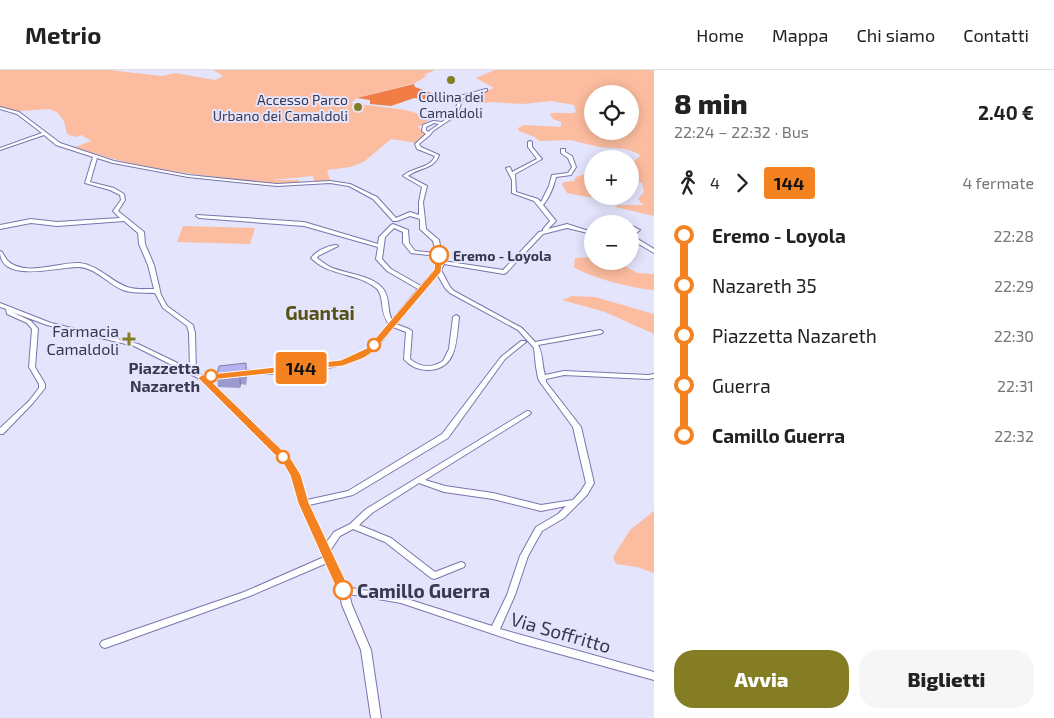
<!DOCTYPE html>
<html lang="it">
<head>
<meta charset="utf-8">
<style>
  :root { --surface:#fff; --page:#f6f6f6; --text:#222; --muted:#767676; --line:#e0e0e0; --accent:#847d24 }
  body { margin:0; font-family:"Exo 2",sans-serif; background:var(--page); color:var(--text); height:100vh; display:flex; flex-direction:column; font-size:19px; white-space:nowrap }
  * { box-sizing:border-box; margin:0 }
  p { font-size:16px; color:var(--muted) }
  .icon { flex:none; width:28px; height:28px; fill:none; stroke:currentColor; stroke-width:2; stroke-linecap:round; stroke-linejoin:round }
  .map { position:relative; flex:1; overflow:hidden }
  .drawer { display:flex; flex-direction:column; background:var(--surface); width:400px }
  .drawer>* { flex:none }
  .badge { padding:0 10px; border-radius:4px; font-size:18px; line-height:32px }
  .controls { position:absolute; left:584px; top:15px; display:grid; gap:10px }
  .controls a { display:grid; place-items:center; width:55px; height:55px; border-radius:50%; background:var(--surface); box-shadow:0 2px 12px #0003; font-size:25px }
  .map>.badge { position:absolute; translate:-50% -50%; box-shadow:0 0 0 2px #fff }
  .legs { display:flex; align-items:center; gap:8px; height:55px; padding:0 20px; font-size:16px }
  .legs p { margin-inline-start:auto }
  .head { display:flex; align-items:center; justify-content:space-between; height:85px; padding:0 20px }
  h1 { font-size:28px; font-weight:800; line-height:38px }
  .cta { display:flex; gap:10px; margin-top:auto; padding:10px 20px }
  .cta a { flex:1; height:58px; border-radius:20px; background:var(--accent); color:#fff; font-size:20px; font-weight:800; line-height:58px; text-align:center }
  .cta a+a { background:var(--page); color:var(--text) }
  ul { padding:0 20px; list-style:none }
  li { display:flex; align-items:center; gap:18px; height:50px; font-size:19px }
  li i { display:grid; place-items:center; width:8px; height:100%; margin:0 6px; background:currentColor }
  li i::after { content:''; width:12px; height:12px; margin:-6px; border:4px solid; border-radius:50%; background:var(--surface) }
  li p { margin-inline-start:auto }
  li:first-child i { background:linear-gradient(#0000 50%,currentColor 0) }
  li:last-child i { background:linear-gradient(currentColor 50%,#0000 0) }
  header { display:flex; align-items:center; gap:30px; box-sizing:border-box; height:70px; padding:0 25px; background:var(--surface); border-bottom:1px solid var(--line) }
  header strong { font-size:24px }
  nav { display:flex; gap:28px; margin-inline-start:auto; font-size:18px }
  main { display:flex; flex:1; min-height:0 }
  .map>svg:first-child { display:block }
</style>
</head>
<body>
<header>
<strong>Metrio</strong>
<nav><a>Home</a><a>Mappa</a><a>Chi siamo</a><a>Contatti</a></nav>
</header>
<main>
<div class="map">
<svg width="654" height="648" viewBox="0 0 654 648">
  <rect width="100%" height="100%" fill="#e4e4fd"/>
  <g fill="#fcbc9f" fill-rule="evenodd">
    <path d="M0,0H109L162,6L175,3L215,10L223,6L213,0H435L424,5L427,6L415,13L357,28L351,33L406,40L432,48L418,57L426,65L417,73L391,69L365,91L351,97L327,100L330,110L314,112L313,106L271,110H298L301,113C279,116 258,111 236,109C179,103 129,96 75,77L91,71L82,65L75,67L67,64L64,51L57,42L48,39L19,41L0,37Z"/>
    <path d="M495,0H654V146L615,137L618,135H643L638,129L644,122L642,113L630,109V103L637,102L632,93L640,86L639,84L626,79L599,77L570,70L539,71L535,67L519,61L518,58L524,55L561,57V52L553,49L550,44C559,41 568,45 576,42L574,35L551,31L523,34L491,32L478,34L481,32L477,28L480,26L479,23L494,18L476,8ZM592,24H630V61H592Z"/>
    <polygon points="592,102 592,126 615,126 604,130 567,123 562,114 564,112 574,111 576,107"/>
    <polygon points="183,156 255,158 250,174 177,172"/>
    <path d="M592,187V191H614L638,203L654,204V220C636,219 588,207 574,197L575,188Z"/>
    <polygon points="572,226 595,227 654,244 654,264 605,242 562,230"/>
    <polygon points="654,441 654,503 637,497 616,494 613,487 630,460"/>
  </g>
  <polygon fill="#f17d44" points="414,14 415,17 434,24 457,26 432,30 414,28 391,36 370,34 370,30 357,28"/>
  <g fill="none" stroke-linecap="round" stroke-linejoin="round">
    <defs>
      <g id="minor">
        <path d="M486,19H487V21L463,28L457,45L433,61L430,65L419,74L421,77L439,85C434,100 419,97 408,106L427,116L423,132L426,159L439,170L443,191L503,200L539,162L543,161V159L550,151L534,131L512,123V110L506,98L510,97L512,102L537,89L528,77V72L530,71L532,72V77L542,89L515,104L516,122L538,129L541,132L549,116L552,105L568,103L572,97L568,88L561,83V79H565V82L572,86L576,97L571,105L556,107C554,116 549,128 543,135L556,151L548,159L567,154L592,162V164L567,158L543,164L506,203L504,204L444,194L441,200L450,217L454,221L522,258L535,272L600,260L602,261L603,262L602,263L600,264L538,275C543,283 542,296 545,305L564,301L648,305L654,304V308L648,309L564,305L546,309V312L581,357L594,413L587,425L564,448L542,461L528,486L515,525L500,559L654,602V610L520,573L401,533L349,524L352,535L371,580L381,648H371L361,580L342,535L339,520L327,493L250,526L108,577L105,578L102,577L100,574L102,571L244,522L324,487L300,433L291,405L284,392L200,309L134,276L47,255L12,242L31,251L38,259L35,297L45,314V318L33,333L3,364H0V358L29,331L39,318V314L29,297L32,259L27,253L7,244L6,239L0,237V233L51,253L138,274L190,299L189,263L187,256L163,238L155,223C144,222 133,224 123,220C108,214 96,198 79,197C60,196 0,215 0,181L2,182C4,185 6,189 8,191C25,207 59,192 79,193C99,195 110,211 127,217C135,220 145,219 154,219L148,195L139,174L138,163L124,151L57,156L31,153L0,159V155L31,149L57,152L120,148L113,141L121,130L120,125L110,120L85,113L93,87L56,75L44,65L0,80V78L42,63L17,44L0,39V37L19,42L60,73L114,91L188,105L277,114L330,111L350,114L377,127L396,148L410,142L419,145V132L422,117L403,106C412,97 430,99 435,86L417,79L415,74L426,64L422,61L423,55L433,51L442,52L454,43L460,26ZM434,53L439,54L428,62L426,60V57ZM97,88L113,93L188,107L277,116L330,113L349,116L373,129L393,151H397L410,146L420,149V159L433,171L436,183L415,181L409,173L408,160L393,154L391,155L379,167L378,174L304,152L197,145L196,146L199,148L304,156L378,177L376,189L387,201L418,219L392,250C387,241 390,229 384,220C374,205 346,204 330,197C325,194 321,191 317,188L318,186L338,176L337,175C329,175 316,181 311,188C330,207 356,202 376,218C385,226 379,242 389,254C382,262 376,271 369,278C341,300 272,299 237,301L234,303L237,305C274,303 343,304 373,281C380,275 387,264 393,257L406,262L404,289C410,296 418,300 427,300C458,300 456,270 459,247L458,246L456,245L453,247L449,279L443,291C432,298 420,298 410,289L412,261L409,259L396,254L437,204L445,218L450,223L518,260L534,278L536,297L538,308L540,312L573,357L586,413L581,421L573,430L541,435L493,423L445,416L425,410L529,345L531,343L529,341H527L366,439L350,454L334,462L326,473L309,435L353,425L448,368L505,289L526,272L525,271H521L501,287L442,364L348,421L307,430L299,405L290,389L207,309L229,305L230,304L229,303L227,302L203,306L196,303L195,263L193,255L167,236L161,225L154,195L145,174L144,162L118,141L125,130L124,124L114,118L90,112ZM394,158L403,162V173L411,183L437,186L438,195L436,196L435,200L421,216L391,199L382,189L385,167ZM419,413L444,422L493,429L541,441L566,436L558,444L536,457L520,486L507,525L492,556L401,527L346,517L334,489V488L330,481L340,466L353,459L385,472L431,508L434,509L437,508L464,497L465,495L464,493L461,492L435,502L391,468L359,455L372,443Z"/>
        <polygon points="630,155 640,160 633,166 654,179 654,183 630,169 630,163 633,160 630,159"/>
      </g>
    </defs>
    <use href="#minor" stroke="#7876ae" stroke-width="2"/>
    <use href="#minor" fill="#fff" fill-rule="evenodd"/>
  </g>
  <polygon fill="#9b9ace" points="246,293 246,315 241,314 240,318 218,317 217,304"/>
  <g fill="#7e7da7">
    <polygon points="246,293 247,306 246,315"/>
    <polygon points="240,301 241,314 240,318 239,304"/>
  </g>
  <polygon fill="#b4b3ef" stroke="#7e7da7" points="246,293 246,301 240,301 239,304 217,304 219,296"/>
  <polygon fill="#f58220" stroke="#fff" points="439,183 443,185 441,202 374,281 364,288 343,296 210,310 291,389 301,405 309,433 350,520 343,524 337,520 298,433 290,405 283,393 198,308 202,305 341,290 367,278 434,200 436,185"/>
  <g fill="#847d24" stroke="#e4e4fd" stroke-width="2">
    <circle cx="451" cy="10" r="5"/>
    <circle cx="358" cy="37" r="5"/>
    <path d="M126.5 261.5h5v5h5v5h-5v5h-5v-5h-5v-5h5z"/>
  </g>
  <g fill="#fff" stroke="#f58220" stroke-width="2.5">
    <circle cx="439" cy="185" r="9"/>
    <circle cx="374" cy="275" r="6"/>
    <circle cx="211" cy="306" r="6"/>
    <circle cx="283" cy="387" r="6"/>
    <circle cx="343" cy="520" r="9"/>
  </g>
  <g text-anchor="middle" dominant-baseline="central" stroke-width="4" stroke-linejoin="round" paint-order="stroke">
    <g font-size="14" fill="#383850" stroke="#e4e4fd">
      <text x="451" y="26">Collina dei<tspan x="451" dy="16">Camaldoli</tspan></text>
      <text x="348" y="29" text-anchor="end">Accesso Parco<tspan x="348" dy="16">Urbano dei Camaldoli</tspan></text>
    </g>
    <g font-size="14" font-weight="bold" fill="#383850" stroke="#e4e4fd" text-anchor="start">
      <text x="453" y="185">Eremo - Loyola</text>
    </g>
    <g font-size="16" fill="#383850" stroke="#e4e4fd" text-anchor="end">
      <text x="119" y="260">Farmacia<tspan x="119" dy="18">Camaldoli</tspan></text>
    </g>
    <g font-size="16" font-weight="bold" fill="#383850" stroke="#e4e4fd" text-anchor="end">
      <text x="200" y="297">Piazzetta<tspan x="200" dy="18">Nazareth</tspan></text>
    </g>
    <g font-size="19" font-weight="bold" fill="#565215" stroke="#e4e4fd">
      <text x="320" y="242">Guantai</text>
    </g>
    <g font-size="19" font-weight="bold" fill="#383850" stroke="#e4e4fd" text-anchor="start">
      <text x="357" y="520">Camillo Guerra</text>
    </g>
    <g font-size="19" fill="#383850" stroke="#e4e4fd">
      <text transform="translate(561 562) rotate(16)">Via Soffritto</text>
    </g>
  </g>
</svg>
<div class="controls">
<a><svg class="icon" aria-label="locate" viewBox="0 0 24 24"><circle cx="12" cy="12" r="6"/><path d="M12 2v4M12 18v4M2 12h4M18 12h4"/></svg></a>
<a>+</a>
<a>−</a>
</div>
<b class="badge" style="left:301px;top:298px;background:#f58220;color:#111">144</b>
</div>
<section class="drawer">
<div class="head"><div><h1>8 min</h1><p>22:24 – 22:32 · Bus</p></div><b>2.40 €</b></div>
<div class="legs"><svg class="icon" aria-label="walk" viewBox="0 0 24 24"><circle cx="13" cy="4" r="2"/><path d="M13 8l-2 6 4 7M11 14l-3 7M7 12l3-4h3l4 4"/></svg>4<svg class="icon" aria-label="forward" viewBox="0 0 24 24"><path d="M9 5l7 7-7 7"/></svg><b class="badge" style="background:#f58220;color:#111">144</b><p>4 fermate</p></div>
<ul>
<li><i style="color:#f58220"></i><b>Eremo - Loyola</b><p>22:28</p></li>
<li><i style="color:#f58220"></i><span>Nazareth 35</span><p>22:29</p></li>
<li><i style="color:#f58220"></i><span>Piazzetta Nazareth</span><p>22:30</p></li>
<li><i style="color:#f58220"></i><span>Guerra</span><p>22:31</p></li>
<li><i style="color:#f58220"></i><b>Camillo Guerra</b><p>22:32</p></li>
</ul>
<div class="cta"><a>Avvia</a><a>Biglietti</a></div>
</section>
</main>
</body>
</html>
